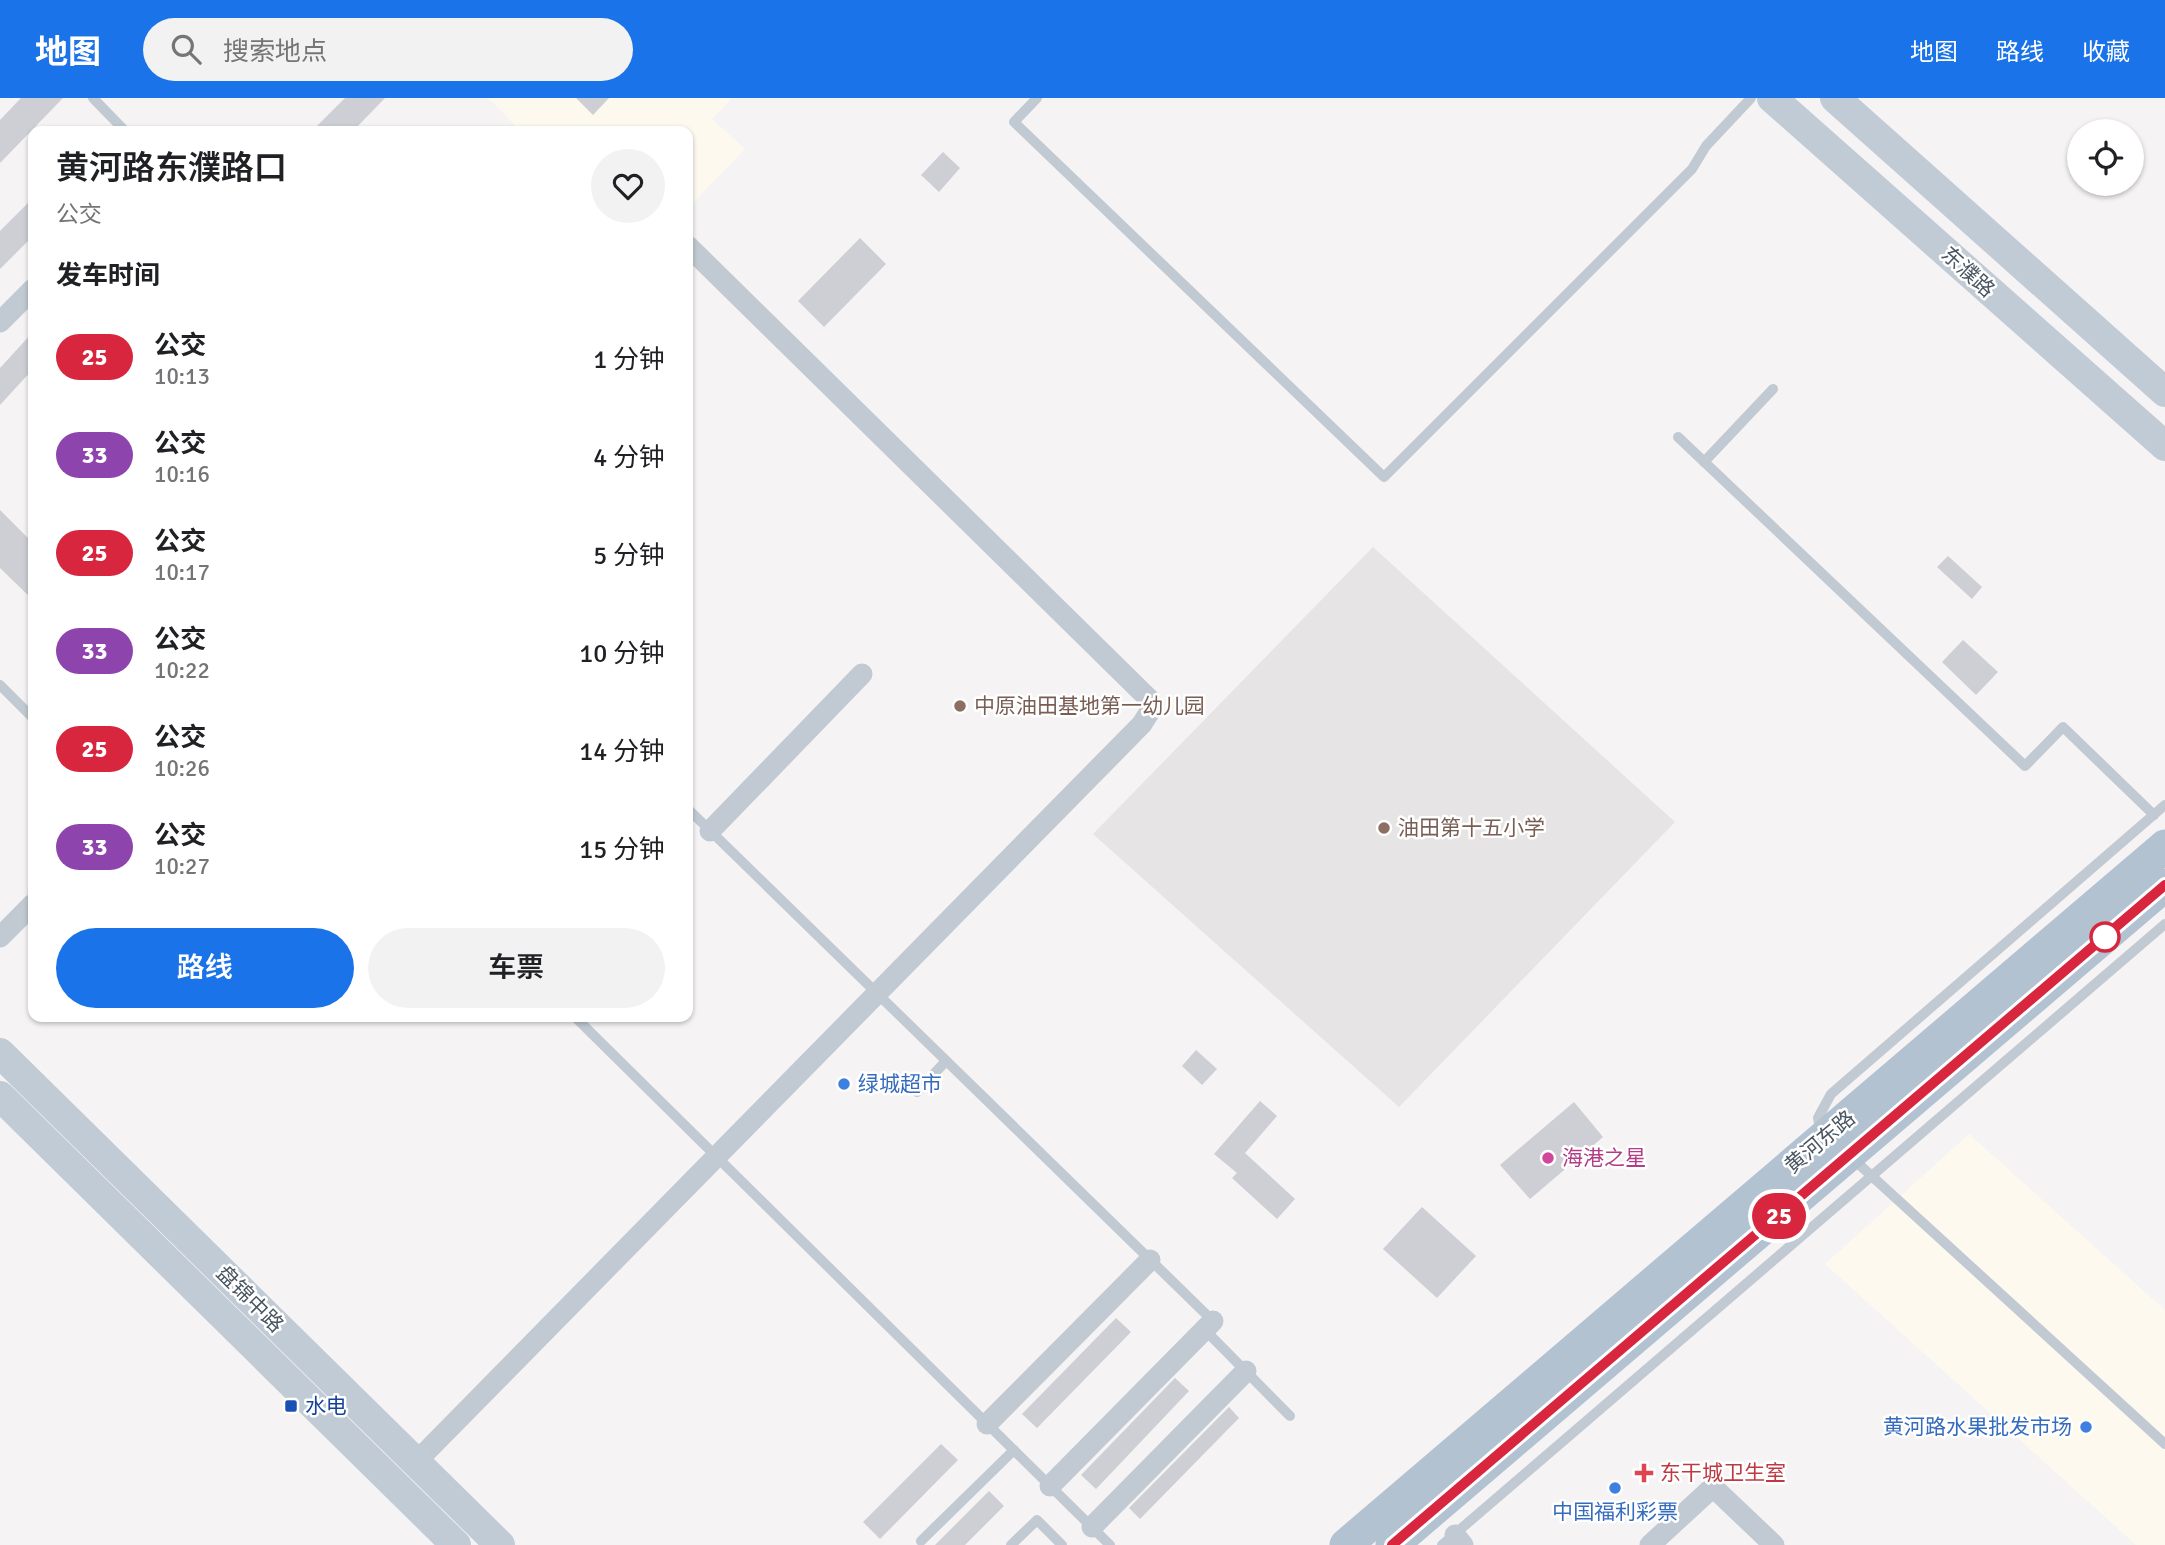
<!DOCTYPE html>
<html lang="zh">
<head>
<meta charset="utf-8">
<style>
  :root { --surface:#fff; --page:#f2f2f2; --text:#202124; --muted:#757577; --accent:#1a73e8 }
  body { margin:0; font-family:Signika,"Noto Sans SC",sans-serif; background:var(--page); color:var(--text); height:100vh; display:flex; flex-direction:column; font-size:26px; white-space:nowrap }
  * { box-sizing:border-box; margin:0 }
  p { font-size:23px; color:var(--muted) }
  .icon { flex:none; width:38px; height:38px; fill:none; stroke:currentColor; stroke-width:2; stroke-linecap:round; stroke-linejoin:round }
  .map { position:relative; flex:1; overflow:hidden }
  .details { position:absolute; left:28px; top:28px; width:665px; height:896px; display:flex; flex-direction:column; background:var(--surface); border-radius:14px; box-shadow:0 2px 5px #0004 }
  .details>* { flex:none }
  .badge { padding:0 14px; border-radius:23px; font-size:24px; line-height:46px }
  .fabs { position:absolute; left:2067px; top:21px; display:grid; gap:14px }
  .fabs a { display:grid; place-items:center; width:77px; height:77px; border-radius:50%; background:var(--surface); box-shadow:0 2px 5px #0004; font-size:35px }
  .map>.badge { position:absolute; translate:-50% -50%; box-shadow:0 0 0 4px #fff }
  h2 { padding:0 28px; font-size:26px; line-height:63px }
  .round { display:grid; place-items:center; flex:none; width:74px; height:74px; border-radius:37px; background:var(--page) }
  .head { display:flex; align-items:center; justify-content:space-between; height:119px; padding:0 28px }
  h1 { font-size:33px; font-weight:600; line-height:52px }
  .action { display:flex; gap:14px; margin-top:auto; padding:14px 28px }
  .action a { flex:1; height:80px; border-radius:42px; background:var(--accent); color:#fff; font-size:28px; font-weight:600; line-height:80px; text-align:center }
  .action a+a { background:var(--page); color:var(--text) }
  ul { padding:0; list-style:none }
  li { display:flex; align-items:center; gap:21px; height:98px; padding:0 28px }
  li div { flex:1 }
  li b { display:block; font-size:26px }
  li em { font-style:normal }
  li .badge { min-width:77px; font-weight:700; text-align:center }
  header { display:flex; align-items:center; gap:42px; box-sizing:border-box; height:98px; padding:0 35px; background:var(--accent); color:#fff }
  header strong { font-size:33px }
  nav { display:flex; gap:38px; margin-inline-start:auto; font-size:24px }
  .search { width:490px; height:63px; background:var(--page); display:flex; align-items:center; gap:18px; box-sizing:border-box; padding:0 24px; border-radius:38px; color:var(--muted); font-size:26px }
  .map>svg:first-child { display:block }
</style>
</head>
<body>
<header>
<strong>地图</strong>
<div class="search"><svg class="icon" aria-label="search" viewBox="0 0 24 24"><circle cx="10" cy="10" r="6"/><path d="M15 15l6 6"/></svg>搜索地点</div>
<nav><a>地图</a><a>路线</a><a>收藏</a></nav>
</header>
<div class="map">
<svg width="2165" height="1447" viewBox="0 0 2165 1447">
  <rect width="100%" height="100%" fill="#f5f3f3"/>
  <g fill="#fdf9ef">
    <polygon points="488,0 732,0 712,21 745,51 688,110 688,33 521,33"/>
    <polygon points="1969,1036 2165,1212 2165,1447 2136,1447 1825,1166"/>
  </g>
  <polygon fill="#e6e4e5" points="1373,449 1675,724 1399,1009 1093,736"/>
  <g fill="#cdcfd5">
    <polygon points="21,0 63,0 0,65 0,22"/>
    <polygon points="345,0 385,0 353,33 312,33"/>
    <polygon points="576,0 609,0 593,17"/>
    <polygon points="943,54 960,70 939,94 921,77"/>
    <polygon points="33,100 33,138 0,171 0,133"/>
    <polygon points="860,140 886,166 824,229 798,203"/>
    <polygon points="33,234 33,271 0,307 0,270"/>
    <polygon points="0,412 33,445 33,502 0,470"/>
    <polygon points="1948,458 1982,489 1972,501 1937,469"/>
    <polygon points="1963,542 1998,574 1976,597 1942,564"/>
    <polygon points="1196,952 1217,971 1202,987 1182,968"/>
    <polygon points="1260,1003 1277,1018 1245,1055 1295,1101 1277,1121 1232,1080 1237,1075 1214,1056"/>
    <polygon points="1574,1004 1603,1039 1530,1101 1500,1067"/>
    <polygon points="1422,1109 1476,1158 1437,1200 1383,1151"/>
    <polygon points="1116,1220 1131,1234 1037,1330 1022,1316"/>
    <polygon points="1175,1280 1189,1293 1096,1391 1081,1377"/>
    <polygon points="1229,1309 1239,1320 1140,1421 1129,1410"/>
    <polygon points="941,1346 958,1362 880,1441 863,1424"/>
    <polygon points="989,1393 1004,1408 965,1447 935,1447"/>
  </g>
  <g fill="none" stroke-linecap="round" stroke-linejoin="round">
    <g stroke="#c1cad2" stroke-width="10">
      <polyline points="93,0 125,33"/>
      <polyline points="1037,0 1014,24 1384,379 1692,71 1706,48 1751,0"/>
      <polyline points="1678,339 2025,668 2063,629 2154,717"/>
      <polyline points="1704,364 1773,291"/>
      <polyline points="0,587 33,620"/>
      <polyline points="688,711 1213,1223"/>
      <polyline points="575,919 1110,1447"/>
      <polyline points="917,994 946,963"/>
      <polyline points="1821,1035 1818,1020 1831,996 2165,707"/>
      <polyline points="1852,1060 2165,1346"/>
      <polyline points="1205,1232 1290,1318"/>
      <polyline points="921,1443 1014,1352"/>
      <polyline points="1011,1447 1037,1422 1062,1447"/>
      <polyline points="1442,1447 2165,826"/>
    </g>
    <g stroke="#c1cad2" stroke-width="21">
      <polyline points="0,224 33,191"/>
      <polyline points="710,733 862,576"/>
      <polyline points="0,839 33,806"/>
      <polyline points="987,1326 1150,1162"/>
      <polyline points="416,1364 1142,626 1152,610 1149,601 688,148"/>
      <polyline points="1050,1388 1213,1223"/>
      <polyline points="1092,1429 1246,1273"/>
      <polyline points="1455,1437 1463,1447"/>
      <polyline points="1650,1447 1713,1389 1774,1447"/>
    </g>
    <g stroke="#c1cbd6" stroke-width="30">
      <polyline points="1772,0 2165,348"/>
      <polyline points="1835,0 2165,294"/>
      <polyline points="0,955 500,1447"/>
      <polyline points="0,998 456,1447"/>
    </g>
    <g stroke="#b3c2d1" stroke-width="33">
      <polyline points="1346,1447 2165,748"/>
      <polyline points="1392,1447 2165,787"/>
    </g>
  </g>
  <g fill="none" stroke-linecap="round" stroke-linejoin="round">
    <defs>
      <polyline id="line" points="1392,1447 2165,787"/>
    </defs>
    <use href="#line" stroke="#fff" stroke-width="16"/>
    <use href="#line" stroke="#d7263d" stroke-width="10"/>
  </g>
  <g fill="#8d6e63" stroke="#fff" stroke-width="2.5">
    <circle cx="960" cy="608" r="7"/>
    <circle cx="1384" cy="730" r="7"/>
  </g>
  <circle fill="#fff" stroke="#d7263d" stroke-width="3.5" cx="2105" cy="839" r="14"/>
  <g fill="#3f7fe0" stroke="#fff" stroke-width="2.5">
    <circle cx="844" cy="986" r="7"/>
    <circle cx="2086" cy="1329" r="7"/>
    <circle cx="1615" cy="1390" r="7"/>
  </g>
  <circle fill="#d1479c" stroke="#fff" stroke-width="2.5" cx="1548" cy="1060" r="7"/>
  <rect fill="#1a4fb4" stroke="#fff" stroke-width="2.5" x="284" y="1301" width="14" height="14" rx="3.5"/>
  <path fill="#e0444e" stroke="#fff" stroke-width="2.5" d="M1640.5 1364.5h7v7h7v7h-7v7h-7v-7h-7v-7h7z"/>
  <g text-anchor="middle" dominant-baseline="central" stroke-width="5" stroke-linejoin="round" paint-order="stroke">
    <g font-size="21" fill="#4a5661" stroke="#fff">
      <text transform="translate(1968 174) rotate(42)">东濮路</text>
      <text transform="translate(1820 1044) rotate(-40)">黄河东路</text>
      <text transform="translate(250 1201) rotate(45)">盘锦中路</text>
    </g>
    <g font-size="21" fill="#785e54" stroke="#fff" text-anchor="start">
      <text x="974" y="608">中原油田基地第一幼儿园</text>
      <text x="1398" y="730">油田第十五小学</text>
    </g>
    <g font-size="21" fill="#366cbe" stroke="#fff" text-anchor="start">
      <text x="858" y="986">绿城超市</text>
      <text x="2072" y="1329" text-anchor="end">黄河路水果批发市场</text>
      <text x="1615" y="1414" text-anchor="middle">中国福利彩票</text>
    </g>
    <g font-size="21" fill="#b23c85" stroke="#fff" text-anchor="start">
      <text x="1562" y="1060">海港之星</text>
    </g>
    <g font-size="21" fill="#164399" stroke="#fff" text-anchor="start">
      <text x="305" y="1308">水电</text>
    </g>
    <g font-size="21" fill="#be3a42" stroke="#fff" text-anchor="start">
      <text x="1660" y="1375">东干城卫生室</text>
    </g>
  </g>
</svg>
<div class="fabs">
<a><svg class="icon" aria-label="locate" viewBox="0 0 24 24"><circle cx="12" cy="12" r="6"/><path d="M12 2v4M12 18v4M2 12h4M18 12h4"/></svg></a>
</div>
<b class="badge" style="left:1779px;top:1118px;background:#d7263d;color:#fff">25</b>
<section class="details">
<div class="head"><div><h1>黄河路东濮路口</h1><p>公交</p></div><a class="round"><svg class="icon" aria-label="heart" viewBox="0 0 24 24"><path d="M12 20l-8-8c-3-5 5-10 8-4 3-6 11-1 8 4z"/></svg></a></div>
<h2>发车时间</h2>
<ul>
<li><span class="badge" style="background:#d7263d;color:#fff">25</span><div><b>公交</b><p>10:13</p></div><em>1 分钟</em></li>
<li><span class="badge" style="background:#8e44ad;color:#fff">33</span><div><b>公交</b><p>10:16</p></div><em>4 分钟</em></li>
<li><span class="badge" style="background:#d7263d;color:#fff">25</span><div><b>公交</b><p>10:17</p></div><em>5 分钟</em></li>
<li><span class="badge" style="background:#8e44ad;color:#fff">33</span><div><b>公交</b><p>10:22</p></div><em>10 分钟</em></li>
<li><span class="badge" style="background:#d7263d;color:#fff">25</span><div><b>公交</b><p>10:26</p></div><em>14 分钟</em></li>
<li><span class="badge" style="background:#8e44ad;color:#fff">33</span><div><b>公交</b><p>10:27</p></div><em>15 分钟</em></li>
</ul>
<div class="action"><a>路线</a><a>车票</a></div>
</section>
</div>
</body>
</html>
